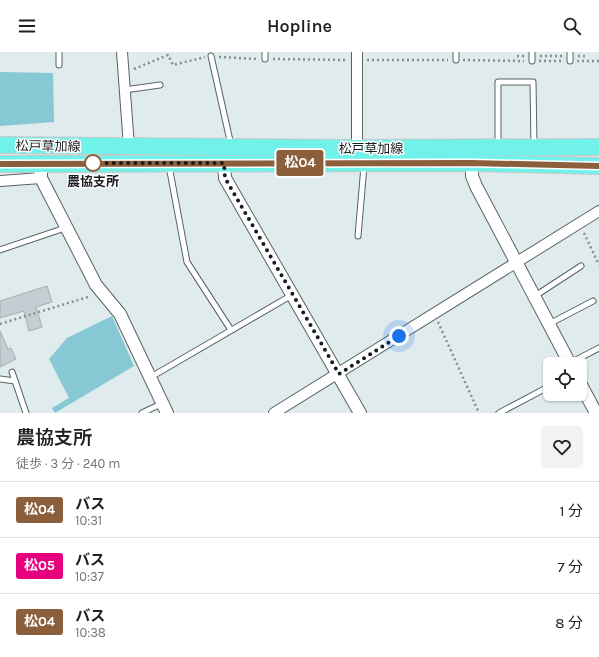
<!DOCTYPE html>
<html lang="ja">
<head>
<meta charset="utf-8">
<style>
  :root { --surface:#fff; --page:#f2f2f2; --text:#202124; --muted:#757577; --line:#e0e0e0 }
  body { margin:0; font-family:Karla,"Noto Sans JP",sans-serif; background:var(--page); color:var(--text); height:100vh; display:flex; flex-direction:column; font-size:15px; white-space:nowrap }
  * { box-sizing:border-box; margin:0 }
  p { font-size:13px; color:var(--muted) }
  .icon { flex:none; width:22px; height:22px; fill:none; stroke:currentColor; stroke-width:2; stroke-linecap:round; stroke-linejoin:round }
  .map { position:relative; height:361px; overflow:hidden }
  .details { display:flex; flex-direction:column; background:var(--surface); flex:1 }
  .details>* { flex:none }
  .badge { padding:0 8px; border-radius:3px; font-size:14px; line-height:26px }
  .controls { position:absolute; left:543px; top:305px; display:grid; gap:8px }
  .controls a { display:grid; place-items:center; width:44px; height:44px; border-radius:6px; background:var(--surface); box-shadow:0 1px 3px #0004; font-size:20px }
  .you { position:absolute; width:20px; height:20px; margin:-10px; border:3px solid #fff; border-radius:50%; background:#1a73e8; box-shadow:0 0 0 6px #1a73e833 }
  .map>.badge { position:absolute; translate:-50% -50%; box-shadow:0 0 0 2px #fff }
  .round { display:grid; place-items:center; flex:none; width:42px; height:42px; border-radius:6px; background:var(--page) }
  .summary { display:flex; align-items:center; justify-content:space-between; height:68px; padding:0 16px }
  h1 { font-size:19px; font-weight:600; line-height:30px }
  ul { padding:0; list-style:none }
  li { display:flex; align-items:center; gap:12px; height:56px; padding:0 16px; border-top:1px solid var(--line) }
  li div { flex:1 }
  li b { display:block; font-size:15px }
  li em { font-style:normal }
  li .badge { min-width:44px; font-weight:700; text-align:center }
  header { display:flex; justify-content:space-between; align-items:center; height:52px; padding:0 16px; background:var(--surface); font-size:18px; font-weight:600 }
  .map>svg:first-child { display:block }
</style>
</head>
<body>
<header><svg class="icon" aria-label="menu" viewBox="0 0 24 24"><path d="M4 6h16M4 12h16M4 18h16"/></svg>Hopline<svg class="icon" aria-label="search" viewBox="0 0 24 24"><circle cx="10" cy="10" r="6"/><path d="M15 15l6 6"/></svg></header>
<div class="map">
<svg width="599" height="361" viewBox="0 0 599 361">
  <rect width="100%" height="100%" fill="#dfebed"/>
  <g fill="#86c8d4">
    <polygon points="0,20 53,21 54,70 0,74"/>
    <polygon points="112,264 134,314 55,361 52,356 69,346 49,307 67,286"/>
  </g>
  <g fill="#c3cdd2" stroke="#a4aeb3">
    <polygon points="47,234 52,250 36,255 42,275 29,279 24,259 0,266 0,249"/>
    <polygon points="0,279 8,297 11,296 16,307 0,315"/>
  </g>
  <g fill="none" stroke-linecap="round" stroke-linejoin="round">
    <defs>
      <g id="service">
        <polyline points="456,0 456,8"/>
        <polyline points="211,4 231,93"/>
        <polyline points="265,7 265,0"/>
        <polyline points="532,9 532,0"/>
        <polyline points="570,9 570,0"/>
        <polyline points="59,13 59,0"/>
        <polyline points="124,38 160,33"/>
        <polyline points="498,93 498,30 533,30 534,94"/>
        <polyline points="169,114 187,210 231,278"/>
        <polyline points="358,184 364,114"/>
        <polyline points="0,198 65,176"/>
        <polyline points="535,244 581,214"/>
        <polyline points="549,272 593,249"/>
        <polyline points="570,311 599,296"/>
        <polyline points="12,320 26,361"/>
        <polyline points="151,325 292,243"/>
        <polyline points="0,327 15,329"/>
        <polyline points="142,361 163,351"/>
        <polyline points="499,361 550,334"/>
      </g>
      <g id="minor">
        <polyline points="122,0 129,95"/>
        <polyline points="357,96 357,0"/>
        <polyline points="0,129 41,126"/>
        <polyline points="274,361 599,159"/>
      </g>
      <g id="tertiary">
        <polyline points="41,111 41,126 96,233 120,262 167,361"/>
        <polyline points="224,111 225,126 360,361"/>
        <polyline points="472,111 472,124 476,134 570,312"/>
        <polyline points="580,331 596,361"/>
      </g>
      <g id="primary">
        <polyline points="0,93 357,96 599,95"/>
        <polyline points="0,112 472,111 599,114"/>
      </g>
    </defs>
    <use href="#service" stroke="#596365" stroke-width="7"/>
    <use href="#minor" stroke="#596365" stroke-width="12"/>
    <use href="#tertiary" stroke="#596365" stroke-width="14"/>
    <use href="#primary" stroke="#c8c9c9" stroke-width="18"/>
    <g stroke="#868f90" stroke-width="2.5" stroke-dasharray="2 3" stroke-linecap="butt">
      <polyline points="517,4 525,4"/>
      <polyline points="540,4 563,4"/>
      <polyline points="578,4 586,4"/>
      <polyline points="219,5 258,7"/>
      <polyline points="273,7 346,8"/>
      <polyline points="367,8 448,8"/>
      <polyline points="463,8 524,9"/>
      <polyline points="539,9 562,9"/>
      <polyline points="577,9 599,9"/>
      <polyline points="134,17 168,3 173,13 205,5"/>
      <polyline points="584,181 599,213"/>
      <polyline points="438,270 479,361"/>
      <polyline points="0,272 91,244"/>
    </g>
    <use href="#service" stroke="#fff" stroke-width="5"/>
    <use href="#minor" stroke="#fff" stroke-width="10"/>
    <use href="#tertiary" stroke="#fff" stroke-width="12"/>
    <use href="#primary" stroke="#70f2eb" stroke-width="16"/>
  </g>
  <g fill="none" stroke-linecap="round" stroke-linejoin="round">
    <defs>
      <polyline id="line" points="0,112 472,111 599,114"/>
    </defs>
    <use href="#line" stroke="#fff" stroke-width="9"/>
    <use href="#line" stroke="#8b5e3c" stroke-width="6"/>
    <polyline stroke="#181c1d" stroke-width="4" stroke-dasharray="0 7.2" points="93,111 89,111 224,111 225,126 339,322 399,284"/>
  </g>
  <circle fill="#fff" stroke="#8b5e3c" stroke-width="2" cx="93" cy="111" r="8"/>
  <g text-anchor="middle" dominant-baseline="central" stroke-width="3" stroke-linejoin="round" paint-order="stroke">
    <g font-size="13" fill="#181c1d" stroke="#fff">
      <text transform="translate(48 94) rotate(1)">松戸草加線</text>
      <text x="371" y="96">松戸草加線</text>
    </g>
    <g font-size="13" font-weight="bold" fill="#181c1d" stroke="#fff">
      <text x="93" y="129">農協支所</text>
    </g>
  </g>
</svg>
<div class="controls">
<a><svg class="icon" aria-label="locate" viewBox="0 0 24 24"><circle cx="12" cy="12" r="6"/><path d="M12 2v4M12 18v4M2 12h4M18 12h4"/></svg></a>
</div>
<div class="you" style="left:399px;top:284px"></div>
<b class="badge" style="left:300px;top:111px;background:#8b5e3c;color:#fff">松04</b>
</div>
<section class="details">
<div class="summary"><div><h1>農協支所</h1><p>徒歩 · 3 分 · 240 m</p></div><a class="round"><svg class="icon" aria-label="heart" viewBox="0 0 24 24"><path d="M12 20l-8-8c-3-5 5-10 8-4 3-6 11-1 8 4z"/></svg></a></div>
<ul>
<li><span class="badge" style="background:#8b5e3c;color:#fff">松04</span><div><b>バス</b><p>10:31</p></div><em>1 分</em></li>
<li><span class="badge" style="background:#e6007e;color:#fff">松05</span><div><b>バス</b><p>10:37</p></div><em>7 分</em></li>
<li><span class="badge" style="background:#8b5e3c;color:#fff">松04</span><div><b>バス</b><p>10:38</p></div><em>8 分</em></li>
</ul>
</section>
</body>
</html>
